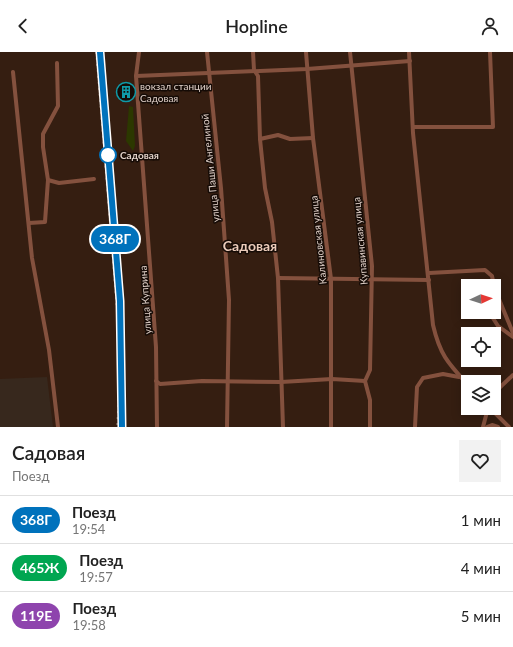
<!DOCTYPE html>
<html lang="ru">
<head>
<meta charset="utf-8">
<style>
  :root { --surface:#fff; --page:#f2f2f2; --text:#222; --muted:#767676; --line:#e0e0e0 }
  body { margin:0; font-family:Lato,sans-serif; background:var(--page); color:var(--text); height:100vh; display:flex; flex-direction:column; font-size:15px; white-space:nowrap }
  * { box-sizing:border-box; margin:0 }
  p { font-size:13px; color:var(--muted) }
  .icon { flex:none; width:22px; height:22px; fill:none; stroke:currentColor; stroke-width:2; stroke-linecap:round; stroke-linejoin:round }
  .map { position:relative; height:375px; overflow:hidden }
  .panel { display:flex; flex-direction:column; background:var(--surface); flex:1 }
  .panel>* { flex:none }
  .badge { padding:0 8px; border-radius:13px; font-size:14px; line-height:26px }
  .needle { width:26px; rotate:86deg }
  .fabs { position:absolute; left:461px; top:227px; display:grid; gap:8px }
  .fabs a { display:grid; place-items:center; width:40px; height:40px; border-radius:0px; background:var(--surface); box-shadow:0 2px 10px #0003; font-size:20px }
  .map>.badge { position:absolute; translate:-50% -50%; box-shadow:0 0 0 2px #fff }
  .round { display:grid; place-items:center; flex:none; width:42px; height:42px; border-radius:0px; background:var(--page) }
  .overview { display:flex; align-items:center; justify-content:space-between; height:68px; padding:0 12px }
  h1 { font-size:19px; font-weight:600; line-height:30px }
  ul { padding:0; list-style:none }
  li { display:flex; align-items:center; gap:12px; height:48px; padding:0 12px; border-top:1px solid var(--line) }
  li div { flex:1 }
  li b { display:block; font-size:15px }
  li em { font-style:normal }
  li .badge { min-width:44px; font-weight:700; text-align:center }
  header { display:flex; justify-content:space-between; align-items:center; height:52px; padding:0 12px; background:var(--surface); font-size:18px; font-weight:600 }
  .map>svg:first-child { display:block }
</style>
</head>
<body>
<header><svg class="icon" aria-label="back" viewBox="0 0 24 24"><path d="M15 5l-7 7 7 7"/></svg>Hopline<svg class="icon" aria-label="person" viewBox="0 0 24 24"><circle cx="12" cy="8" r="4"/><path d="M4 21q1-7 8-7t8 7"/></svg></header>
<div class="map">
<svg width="513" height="375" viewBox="0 0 513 375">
  <rect width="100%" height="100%" fill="#351e11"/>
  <polygon fill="#37281d" points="47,325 53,375 0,375 0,327"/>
  <polygon fill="#2c3800" points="129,54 133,55 135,94 133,99 126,89"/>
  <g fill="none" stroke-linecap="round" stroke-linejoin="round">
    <g stroke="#84513e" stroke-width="4">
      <polyline points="139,0 136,24 156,295 157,375"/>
      <polyline points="207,0 221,136 229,248 227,375"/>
      <polyline points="253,0 254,18 258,24 260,87 278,83 290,87 313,86"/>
      <polyline points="306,0 313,86 331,227 331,375"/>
      <polyline points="350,0 372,214 370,318 365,329 370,348 370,375"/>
      <path d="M409,0L413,81L433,273C440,303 448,311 468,333"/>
      <polyline points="13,20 32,206 49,298 58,375"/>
      <polyline points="136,24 307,17 410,9"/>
      <polyline points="413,75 493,75 490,0"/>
      <polyline points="260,87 265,136 272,170 278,226 283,375"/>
      <polyline points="48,128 59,131 94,127"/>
      <polyline points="29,171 45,170 48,128 43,95 43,82 58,54 57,11"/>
      <polyline points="429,221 485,218 492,224 494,234"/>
      <polyline points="278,226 429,228"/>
      <polyline points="484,229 485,234"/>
      <polyline points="494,235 513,281"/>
      <polyline points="489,260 498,274 513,285"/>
      <polyline points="156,329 160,332 202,329 281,330 332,327 365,329"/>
      <polyline points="494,341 513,323"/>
      <polyline points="490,356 509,375"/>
      <polyline points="415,375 417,335 423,326 443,322 459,325"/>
      <polyline points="483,375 488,356"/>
      <polyline points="487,375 492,373 498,375"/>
    </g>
    <polyline stroke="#836f65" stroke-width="1.5" stroke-dasharray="2 4" stroke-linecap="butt" points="96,0 117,261 119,336 117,375"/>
  </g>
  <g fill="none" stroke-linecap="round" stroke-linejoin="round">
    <defs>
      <polyline id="line" points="100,0 120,249 122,375"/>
    </defs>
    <use href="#line" stroke="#fff" stroke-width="9"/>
    <use href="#line" stroke="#0072bc" stroke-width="6"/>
  </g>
  <defs>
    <symbol id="building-ring" viewBox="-11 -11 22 22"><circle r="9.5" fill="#150b06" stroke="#0f9aa8" stroke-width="1.5"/><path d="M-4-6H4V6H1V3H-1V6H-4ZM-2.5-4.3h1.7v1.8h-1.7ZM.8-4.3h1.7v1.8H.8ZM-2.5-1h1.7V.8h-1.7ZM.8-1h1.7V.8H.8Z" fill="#0f9aa8"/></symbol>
  </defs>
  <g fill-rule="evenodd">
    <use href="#building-ring" x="115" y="29" width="22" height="22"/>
  </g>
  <circle fill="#fff" stroke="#0072bc" stroke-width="2" cx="108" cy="103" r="8"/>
  <g text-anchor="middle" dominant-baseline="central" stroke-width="3" stroke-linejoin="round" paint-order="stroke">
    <g font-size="10" fill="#e0d0c8" stroke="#150b06" text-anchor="start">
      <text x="140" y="34">вокзал станции<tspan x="140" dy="12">Садовая</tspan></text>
    </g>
    <g font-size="10" font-weight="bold" fill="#e0d0c8" stroke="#150b06" text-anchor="start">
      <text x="120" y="103">Садовая</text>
    </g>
    <g font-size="10" fill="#e0d0c8" stroke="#150b06">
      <text transform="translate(210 116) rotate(-96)">улица Паши Ангелиной</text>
      <text transform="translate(318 188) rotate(-96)">Калиновская улица</text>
      <text transform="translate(360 189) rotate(-95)">Купавинская улица</text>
      <text transform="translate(145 248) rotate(-94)">улица Куприна</text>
    </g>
    <g font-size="14" font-weight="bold" fill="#ebcbba" stroke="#150b06">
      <text x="250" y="193">Садовая</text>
    </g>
  </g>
</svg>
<div class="fabs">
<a><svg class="needle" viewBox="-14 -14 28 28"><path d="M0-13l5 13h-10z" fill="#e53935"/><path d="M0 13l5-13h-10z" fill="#767676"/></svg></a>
<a><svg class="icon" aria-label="locate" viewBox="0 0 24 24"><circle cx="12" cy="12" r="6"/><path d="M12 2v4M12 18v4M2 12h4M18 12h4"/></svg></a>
<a><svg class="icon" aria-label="layers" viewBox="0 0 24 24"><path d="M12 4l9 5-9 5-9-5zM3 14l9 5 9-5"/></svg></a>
</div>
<b class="badge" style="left:115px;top:187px;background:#0072bc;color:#fff">368Г</b>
</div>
<section class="panel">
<div class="overview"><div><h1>Садовая</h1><p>Поезд</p></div><a class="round"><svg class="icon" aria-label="heart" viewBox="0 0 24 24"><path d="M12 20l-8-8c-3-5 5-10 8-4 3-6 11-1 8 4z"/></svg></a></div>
<ul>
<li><span class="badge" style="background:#0072bc;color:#fff">368Г</span><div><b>Поезд</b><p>19:54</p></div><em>1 мин</em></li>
<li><span class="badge" style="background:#00a651;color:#fff">465Ж</span><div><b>Поезд</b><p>19:57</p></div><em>4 мин</em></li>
<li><span class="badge" style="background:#8e44ad;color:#fff">119Е</span><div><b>Поезд</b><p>19:58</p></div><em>5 мин</em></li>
</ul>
</section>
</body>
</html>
